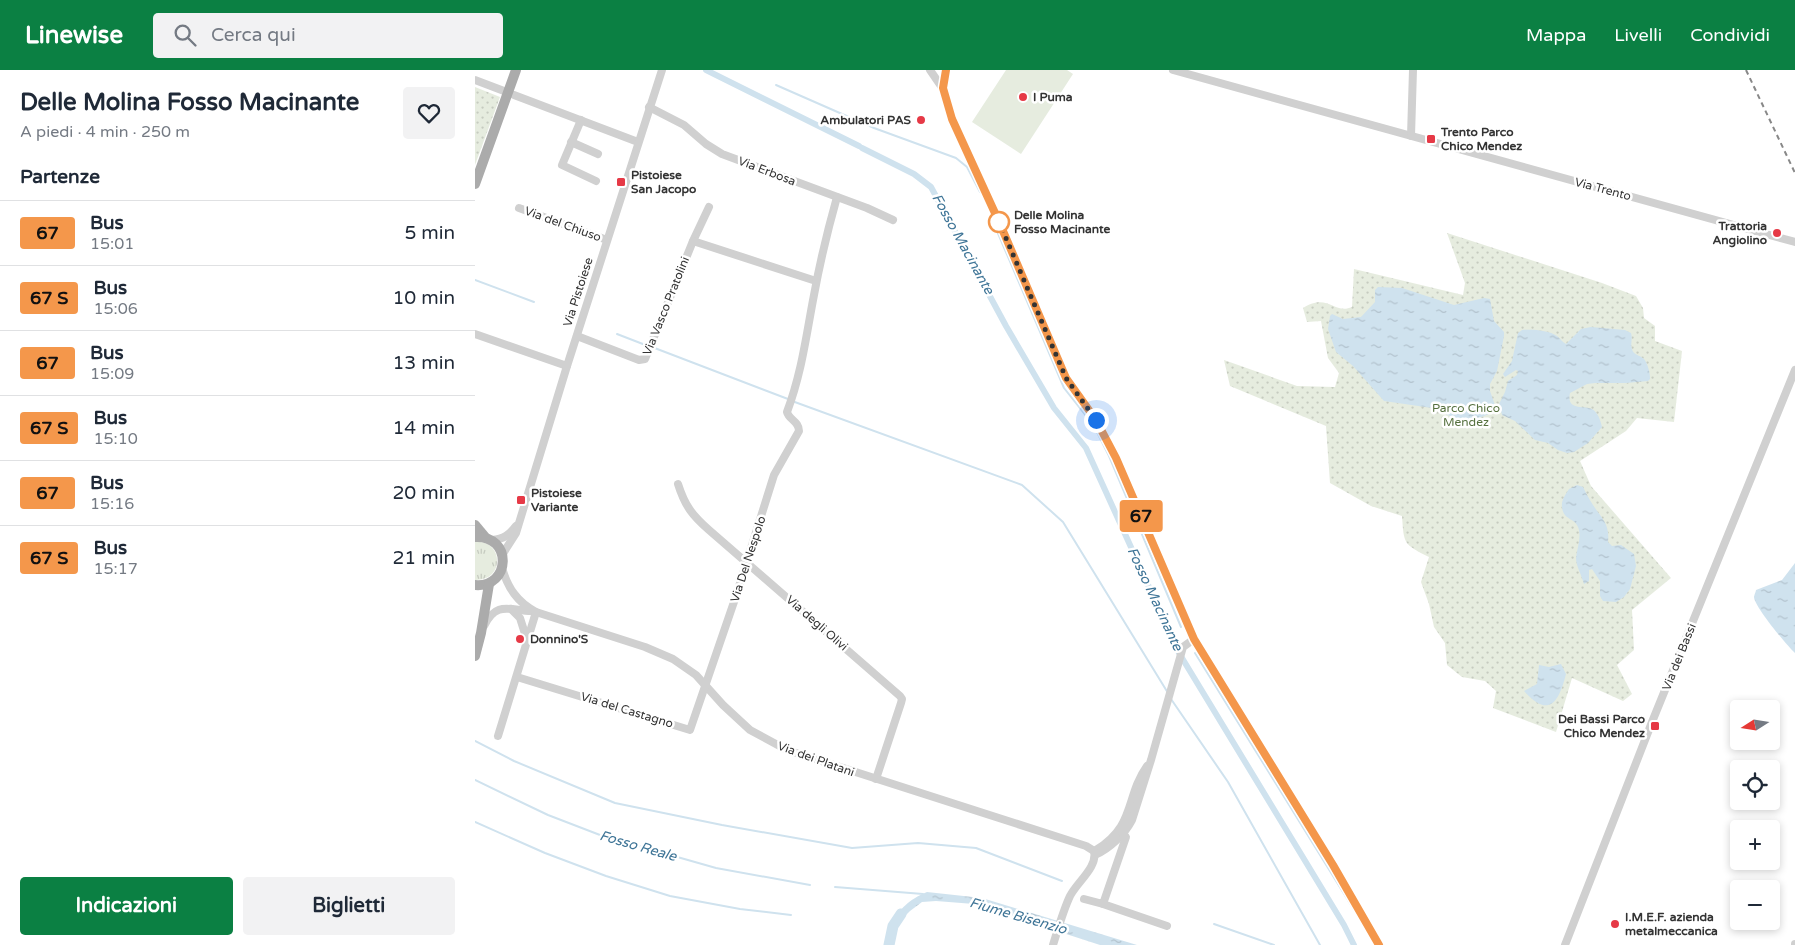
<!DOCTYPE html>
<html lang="it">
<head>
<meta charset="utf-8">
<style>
  :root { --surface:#fff; --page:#f2f2f3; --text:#1f2937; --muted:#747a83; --line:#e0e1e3; --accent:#0b8043 }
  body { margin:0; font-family:"Varela Round",sans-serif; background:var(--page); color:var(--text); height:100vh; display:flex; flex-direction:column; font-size:19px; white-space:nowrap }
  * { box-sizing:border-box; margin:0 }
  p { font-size:16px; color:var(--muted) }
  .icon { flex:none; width:28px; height:28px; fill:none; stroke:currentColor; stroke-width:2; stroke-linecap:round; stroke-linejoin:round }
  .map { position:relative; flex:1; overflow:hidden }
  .side { display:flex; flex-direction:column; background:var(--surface); width:475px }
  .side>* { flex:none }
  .badge { padding:0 10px; border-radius:4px; font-size:18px; line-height:32px }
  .needle { width:32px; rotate:258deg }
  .controls { position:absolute; left:1255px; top:630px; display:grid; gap:10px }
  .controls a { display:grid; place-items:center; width:50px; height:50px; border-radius:5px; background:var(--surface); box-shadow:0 2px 8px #0003; font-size:25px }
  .you { position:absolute; width:25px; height:25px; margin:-12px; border:4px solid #fff; border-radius:50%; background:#1a73e8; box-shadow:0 0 0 8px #1a73e833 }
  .map>.badge { position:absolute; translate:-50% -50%; box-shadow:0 0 0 2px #fff }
  h2 { padding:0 20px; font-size:19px; line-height:45px }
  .round { display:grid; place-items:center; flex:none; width:52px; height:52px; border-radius:5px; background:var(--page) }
  .overview { display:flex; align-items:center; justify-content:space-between; height:85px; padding:0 20px }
  h1 { font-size:24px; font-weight:700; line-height:38px }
  .cta { display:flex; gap:10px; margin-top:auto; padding:10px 20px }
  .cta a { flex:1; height:58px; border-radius:5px; background:var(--accent); color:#fff; font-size:20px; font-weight:700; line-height:58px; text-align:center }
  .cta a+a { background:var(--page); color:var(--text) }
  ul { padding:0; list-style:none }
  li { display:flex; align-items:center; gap:15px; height:65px; padding:0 20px; border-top:1px solid var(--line) }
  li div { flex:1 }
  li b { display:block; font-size:19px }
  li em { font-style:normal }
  li .badge { min-width:55px; font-weight:700; text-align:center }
  header { display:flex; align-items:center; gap:30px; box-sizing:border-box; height:70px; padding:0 25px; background:var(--accent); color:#fff }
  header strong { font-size:24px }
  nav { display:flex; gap:28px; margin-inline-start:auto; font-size:18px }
  .search { width:350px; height:45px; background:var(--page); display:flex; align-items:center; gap:12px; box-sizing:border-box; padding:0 18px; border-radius:5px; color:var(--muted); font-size:19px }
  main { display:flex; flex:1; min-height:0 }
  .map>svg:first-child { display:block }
</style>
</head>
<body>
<header>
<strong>Linewise</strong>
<div class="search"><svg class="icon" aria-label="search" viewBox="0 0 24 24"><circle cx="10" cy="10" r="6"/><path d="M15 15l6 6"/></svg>Cerca qui</div>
<nav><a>Mappa</a><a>Livelli</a><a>Condividi</a></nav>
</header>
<main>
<section class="side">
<div class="overview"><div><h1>Delle Molina Fosso Macinante</h1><p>A piedi · 4 min · 250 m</p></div><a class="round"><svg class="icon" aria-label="heart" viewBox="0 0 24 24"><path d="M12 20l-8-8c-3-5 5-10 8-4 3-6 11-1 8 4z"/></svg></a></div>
<h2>Partenze</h2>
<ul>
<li><span class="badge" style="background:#f4974b;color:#111">67</span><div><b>Bus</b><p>15:01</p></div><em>5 min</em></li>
<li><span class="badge" style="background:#f4974b;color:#111">67 S</span><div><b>Bus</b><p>15:06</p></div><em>10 min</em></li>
<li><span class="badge" style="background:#f4974b;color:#111">67</span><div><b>Bus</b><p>15:09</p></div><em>13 min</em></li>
<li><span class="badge" style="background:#f4974b;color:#111">67 S</span><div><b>Bus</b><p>15:10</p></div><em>14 min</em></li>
<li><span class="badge" style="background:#f4974b;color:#111">67</span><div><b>Bus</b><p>15:16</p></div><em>20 min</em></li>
<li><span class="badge" style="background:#f4974b;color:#111">67 S</span><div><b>Bus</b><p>15:17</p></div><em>21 min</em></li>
</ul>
<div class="cta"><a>Indicazioni</a><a>Biglietti</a></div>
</section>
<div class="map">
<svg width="1320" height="875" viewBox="0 0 1320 875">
  <defs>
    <pattern id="grass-tufts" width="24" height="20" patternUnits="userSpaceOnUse" patternTransform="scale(1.25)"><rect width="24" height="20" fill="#e6ecdf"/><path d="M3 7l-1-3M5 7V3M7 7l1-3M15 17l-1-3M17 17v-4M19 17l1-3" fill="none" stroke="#c6cbc0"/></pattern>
    <pattern id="park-dots" width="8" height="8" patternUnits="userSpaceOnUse" patternTransform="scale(1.25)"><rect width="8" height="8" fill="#e6ecdf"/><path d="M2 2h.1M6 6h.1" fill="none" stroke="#c6cbc0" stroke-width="1.8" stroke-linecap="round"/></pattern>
    <pattern id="water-ripples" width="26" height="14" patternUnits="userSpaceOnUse" patternTransform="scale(1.25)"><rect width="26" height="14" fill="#cfe2ee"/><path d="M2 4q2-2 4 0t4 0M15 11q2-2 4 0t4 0" fill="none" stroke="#b2c2cd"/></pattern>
  </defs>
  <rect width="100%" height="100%" fill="#fff"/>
  <path fill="url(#grass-tufts)" d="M0,472C28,469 31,511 0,510Z"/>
  <g fill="url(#park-dots)">
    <polygon points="0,17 25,27 0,95"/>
    <path d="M972,163L1127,213L1161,226L1168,238L1169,248L1180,256V271L1207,281L1199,352L1162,348L1151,361L1105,391L1116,416L1196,508L1157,540L1159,580L1142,595L1157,624L1148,631L1097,608L1081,662L1018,638L1021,621L1010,611L987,607L972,595L970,573L959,557L954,534L946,512L954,487C928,474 929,474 927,446L896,436L855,413L851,356L755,316L749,290L822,316L860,317L864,303L853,288L846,251L832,252L828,238C853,222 859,245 877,237L879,199L988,225L990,213Z"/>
  </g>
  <polygon fill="#e6ecdf" points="531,0 592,0 598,4 546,84 497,52"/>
  <g fill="url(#water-ripples)">
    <polygon points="903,217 927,218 979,235 1009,228 1015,229 1019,251 1029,262 1029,266 1022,301 1015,314 1015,321 1021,338 1019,342 991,353 957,338 909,331 878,296 861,282 853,259 855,246 857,244 868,249 886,247 900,232 900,220"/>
    <path d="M1116,257L1150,260L1156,263C1158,269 1155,274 1157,279C1158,285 1165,285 1169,289C1173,294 1175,303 1175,309L1173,311L1151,313H1120L1112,314L1095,323C1091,341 1109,335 1117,339C1123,342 1126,352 1127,357L1113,373L1099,382L1092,383L1083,380L1073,373L1060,370L1040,351L1027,345L1024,334L1030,322L1033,311L1042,305L1043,301L1041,300L1030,307L1028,304L1037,291L1043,263L1047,260C1056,259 1074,260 1082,266C1086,269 1087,272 1091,274L1106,259Z"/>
    <path d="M1102,415L1108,417C1111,423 1114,429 1118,435C1127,449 1135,454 1133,472L1137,476L1146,475L1159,484L1161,496L1155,519L1149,527L1141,532L1128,531L1125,526V511L1117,499L1114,500V511L1109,514C1107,506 1101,496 1101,488C1102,478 1107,467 1103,457C1100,448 1088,450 1087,437C1086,430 1091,424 1094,419Z"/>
    <path d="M1320,493V583C1313,577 1279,536 1279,527C1279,526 1281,521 1281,520L1307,510Z"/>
    <path d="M1086,594L1091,604C1084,632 1074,649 1049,621L1062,614L1064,595L1074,597Z"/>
    <path d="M452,822L507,828L662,875H625L499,834L461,831L447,832L435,841L427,849L421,859L415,855C426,838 433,830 452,822Z"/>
  </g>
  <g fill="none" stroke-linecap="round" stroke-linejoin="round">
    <g stroke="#cfe2ee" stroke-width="2">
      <polyline points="301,15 399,58 481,88 492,97 505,122"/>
      <polyline points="519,154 589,318 619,356 634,386 706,557"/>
      <polyline points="0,210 59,232"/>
      <polyline points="142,264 173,276"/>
      <polyline points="177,277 313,329"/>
      <polyline points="317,331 547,415 588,452 693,623"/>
      <polyline points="720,583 889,856"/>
      <polyline points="696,629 753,712 845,875"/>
      <polyline points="0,671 39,691 140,733 247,755 377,778 443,773 501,778 587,811"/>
      <polyline points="0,710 73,745 125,765 241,798 335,815"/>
      <polyline points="0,752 70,783 131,806 195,826 265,839 316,845"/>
      <polyline points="360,817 448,824"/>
      <polyline points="739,854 799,875"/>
    </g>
    <g stroke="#cfe2ee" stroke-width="6">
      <polyline points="231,0 384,76"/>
      <polyline points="387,78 439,104 456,117 531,256 579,338 611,378 704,583 869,855 879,875"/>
    </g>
    <polyline stroke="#cfe2ee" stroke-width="11" points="414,875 418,856 426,844"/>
    <g stroke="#d0d0d0" stroke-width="8">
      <polyline points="455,0 468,19"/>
      <polyline points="472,0 468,19 477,49 528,160 591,308 621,350 641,388 719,569 858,795 905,875"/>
      <polyline points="698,0 1320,172"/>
      <polyline points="0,10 29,21"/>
      <polyline points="39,25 163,72"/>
      <polyline points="174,37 209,55 231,74 247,84 392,138 418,150"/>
      <polyline points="106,50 87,95 121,111"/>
      <polyline points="936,66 938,0"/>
      <polyline points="96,72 123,84"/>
      <polyline points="44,138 132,170"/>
      <polyline points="218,171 234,137"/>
      <polyline points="0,264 92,296"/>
      <polyline points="102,266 164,290 170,289 218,171 341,211"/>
      <path d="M203,414C210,436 217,445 234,460L425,626L427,629L426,633L401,709"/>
      <path d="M17,470C29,469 34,465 41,456"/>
      <polyline points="27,485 41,463 92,296 187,0"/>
      <path d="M27,498C33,518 42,532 61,542L170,577L198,589L221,605L248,635L275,660L312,680L611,776L619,781"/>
      <polyline points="36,539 45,548 52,570"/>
      <path d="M9,556C21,531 34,540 56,541"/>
      <path d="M42,607L215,660L261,526L299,405L324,361C324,351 314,350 312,342C327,302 331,266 339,225C345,192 353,159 362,127"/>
      <polyline points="23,666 61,542"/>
      <path d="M621,780C661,756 650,727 672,696"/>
      <path d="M620,785C635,778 649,765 657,750L676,690L708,577L719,569"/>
      <polyline points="609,829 628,834 651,767 646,762"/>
      <polyline points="628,834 692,856"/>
      <path d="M578,875C583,859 588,841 595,826C602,812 623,797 619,781"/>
      <polyline points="1090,875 1177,652 1320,300"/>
      <polyline points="1320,875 1320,874"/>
    </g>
    <g stroke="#ababab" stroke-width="10">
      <polyline points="0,114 41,0"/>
      <polyline points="0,455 10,467"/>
      <path d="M0,467C38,465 36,518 0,515"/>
      <polyline points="0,586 6,563 14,514"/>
    </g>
    <polyline stroke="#888" stroke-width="2" stroke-dasharray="5 4" stroke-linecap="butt" points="1271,0 1320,103"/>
  </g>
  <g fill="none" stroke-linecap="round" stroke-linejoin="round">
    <defs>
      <polyline id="line" points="471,0 468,18 477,49 525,154 591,308 621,350 641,388 719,569 858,795 904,875"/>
    </defs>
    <use href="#line" stroke="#fff" stroke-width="11"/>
    <use href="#line" stroke="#f4974b" stroke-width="8"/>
    <polyline stroke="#333" stroke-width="5" stroke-dasharray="0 9" points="524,152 591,308 621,350"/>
  </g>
  <g fill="#e63946" stroke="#fff" stroke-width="2">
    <circle cx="548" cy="27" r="5"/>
    <circle cx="446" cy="50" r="5"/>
    <rect x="951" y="64" width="10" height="10" rx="2.5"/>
    <rect x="141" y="107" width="10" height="10" rx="2.5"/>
    <circle cx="1302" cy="163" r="5"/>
    <rect x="41" y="425" width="10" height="10" rx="2.5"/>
    <circle cx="45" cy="569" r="5"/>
    <rect x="1175" y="651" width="10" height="10" rx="2.5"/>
    <circle cx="1140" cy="854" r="5"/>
  </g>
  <circle fill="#fff" stroke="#f4974b" stroke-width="2.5" cx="524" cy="152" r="10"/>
  <g text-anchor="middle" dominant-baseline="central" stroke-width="5" stroke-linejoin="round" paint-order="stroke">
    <g font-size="12" font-weight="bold" fill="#333" stroke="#fff" text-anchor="start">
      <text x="558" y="27">I Puma</text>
      <text x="436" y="50" text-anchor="end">Ambulatori PAS</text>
      <text x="966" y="62">Trento Parco<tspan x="966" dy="14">Chico Mendez</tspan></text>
      <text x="156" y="105">Pistoiese<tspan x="156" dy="14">San Jacopo</tspan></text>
      <text x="1292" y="156" text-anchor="end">Trattoria<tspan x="1292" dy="14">Angiolino</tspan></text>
      <text x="56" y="423">Pistoiese<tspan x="56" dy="14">Variante</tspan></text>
      <text x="55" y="569">Donnino'S</text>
      <text x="1170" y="649" text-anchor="end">Dei Bassi Parco<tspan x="1170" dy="14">Chico Mendez</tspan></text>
      <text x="1150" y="847">I.M.E.F. azienda<tspan x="1150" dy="14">metalmeccanica</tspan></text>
    </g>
    <g font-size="12" fill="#333" stroke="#fff">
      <text transform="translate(292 101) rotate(21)">Via Erbosa</text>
      <text transform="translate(1128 119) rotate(15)">Via Trento</text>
      <text transform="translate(88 154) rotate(20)">Via del Chiuso</text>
      <text transform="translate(103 222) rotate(-72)">Via Pistoiese</text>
      <text transform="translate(191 236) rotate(-68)">Via Vasco Pratolini</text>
      <text transform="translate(273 489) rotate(-72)">Via Del Nespolo</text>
      <text transform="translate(342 553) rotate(41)">Via degli Olivi</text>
      <text transform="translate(1204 587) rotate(-68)">Via dei Bassi</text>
      <text transform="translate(152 640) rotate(17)">Via del Castagno</text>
      <text transform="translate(341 689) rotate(20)">Via dei Platani</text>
    </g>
    <g font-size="12" font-weight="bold" fill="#333" stroke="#fff" text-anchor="start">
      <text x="539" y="145">Delle Molina<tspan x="539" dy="14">Fosso Macinante</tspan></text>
    </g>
    <g font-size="12" fill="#56703f" stroke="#fff">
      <text x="991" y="338">Parco Chico<tspan x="991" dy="14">Mendez</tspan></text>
    </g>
    <g font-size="14" font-style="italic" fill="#3f7597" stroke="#fff">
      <text transform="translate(488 174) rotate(61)">Fosso Macinante</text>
      <text transform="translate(680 529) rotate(65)">Fosso Macinante</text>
      <text transform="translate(163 776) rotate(16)">Fosso Reale</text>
      <text transform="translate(543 846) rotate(16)">Fiume Bisenzio</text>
    </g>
  </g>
</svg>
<div class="controls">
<a><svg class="needle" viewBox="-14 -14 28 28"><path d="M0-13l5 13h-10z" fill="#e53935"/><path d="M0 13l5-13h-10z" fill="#747a83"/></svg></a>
<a><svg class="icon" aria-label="locate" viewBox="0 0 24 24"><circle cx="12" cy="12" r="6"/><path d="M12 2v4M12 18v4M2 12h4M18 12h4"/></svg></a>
<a>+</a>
<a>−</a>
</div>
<div class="you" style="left:621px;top:350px"></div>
<b class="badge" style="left:666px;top:446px;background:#f4974b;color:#111">67</b>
</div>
</main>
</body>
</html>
